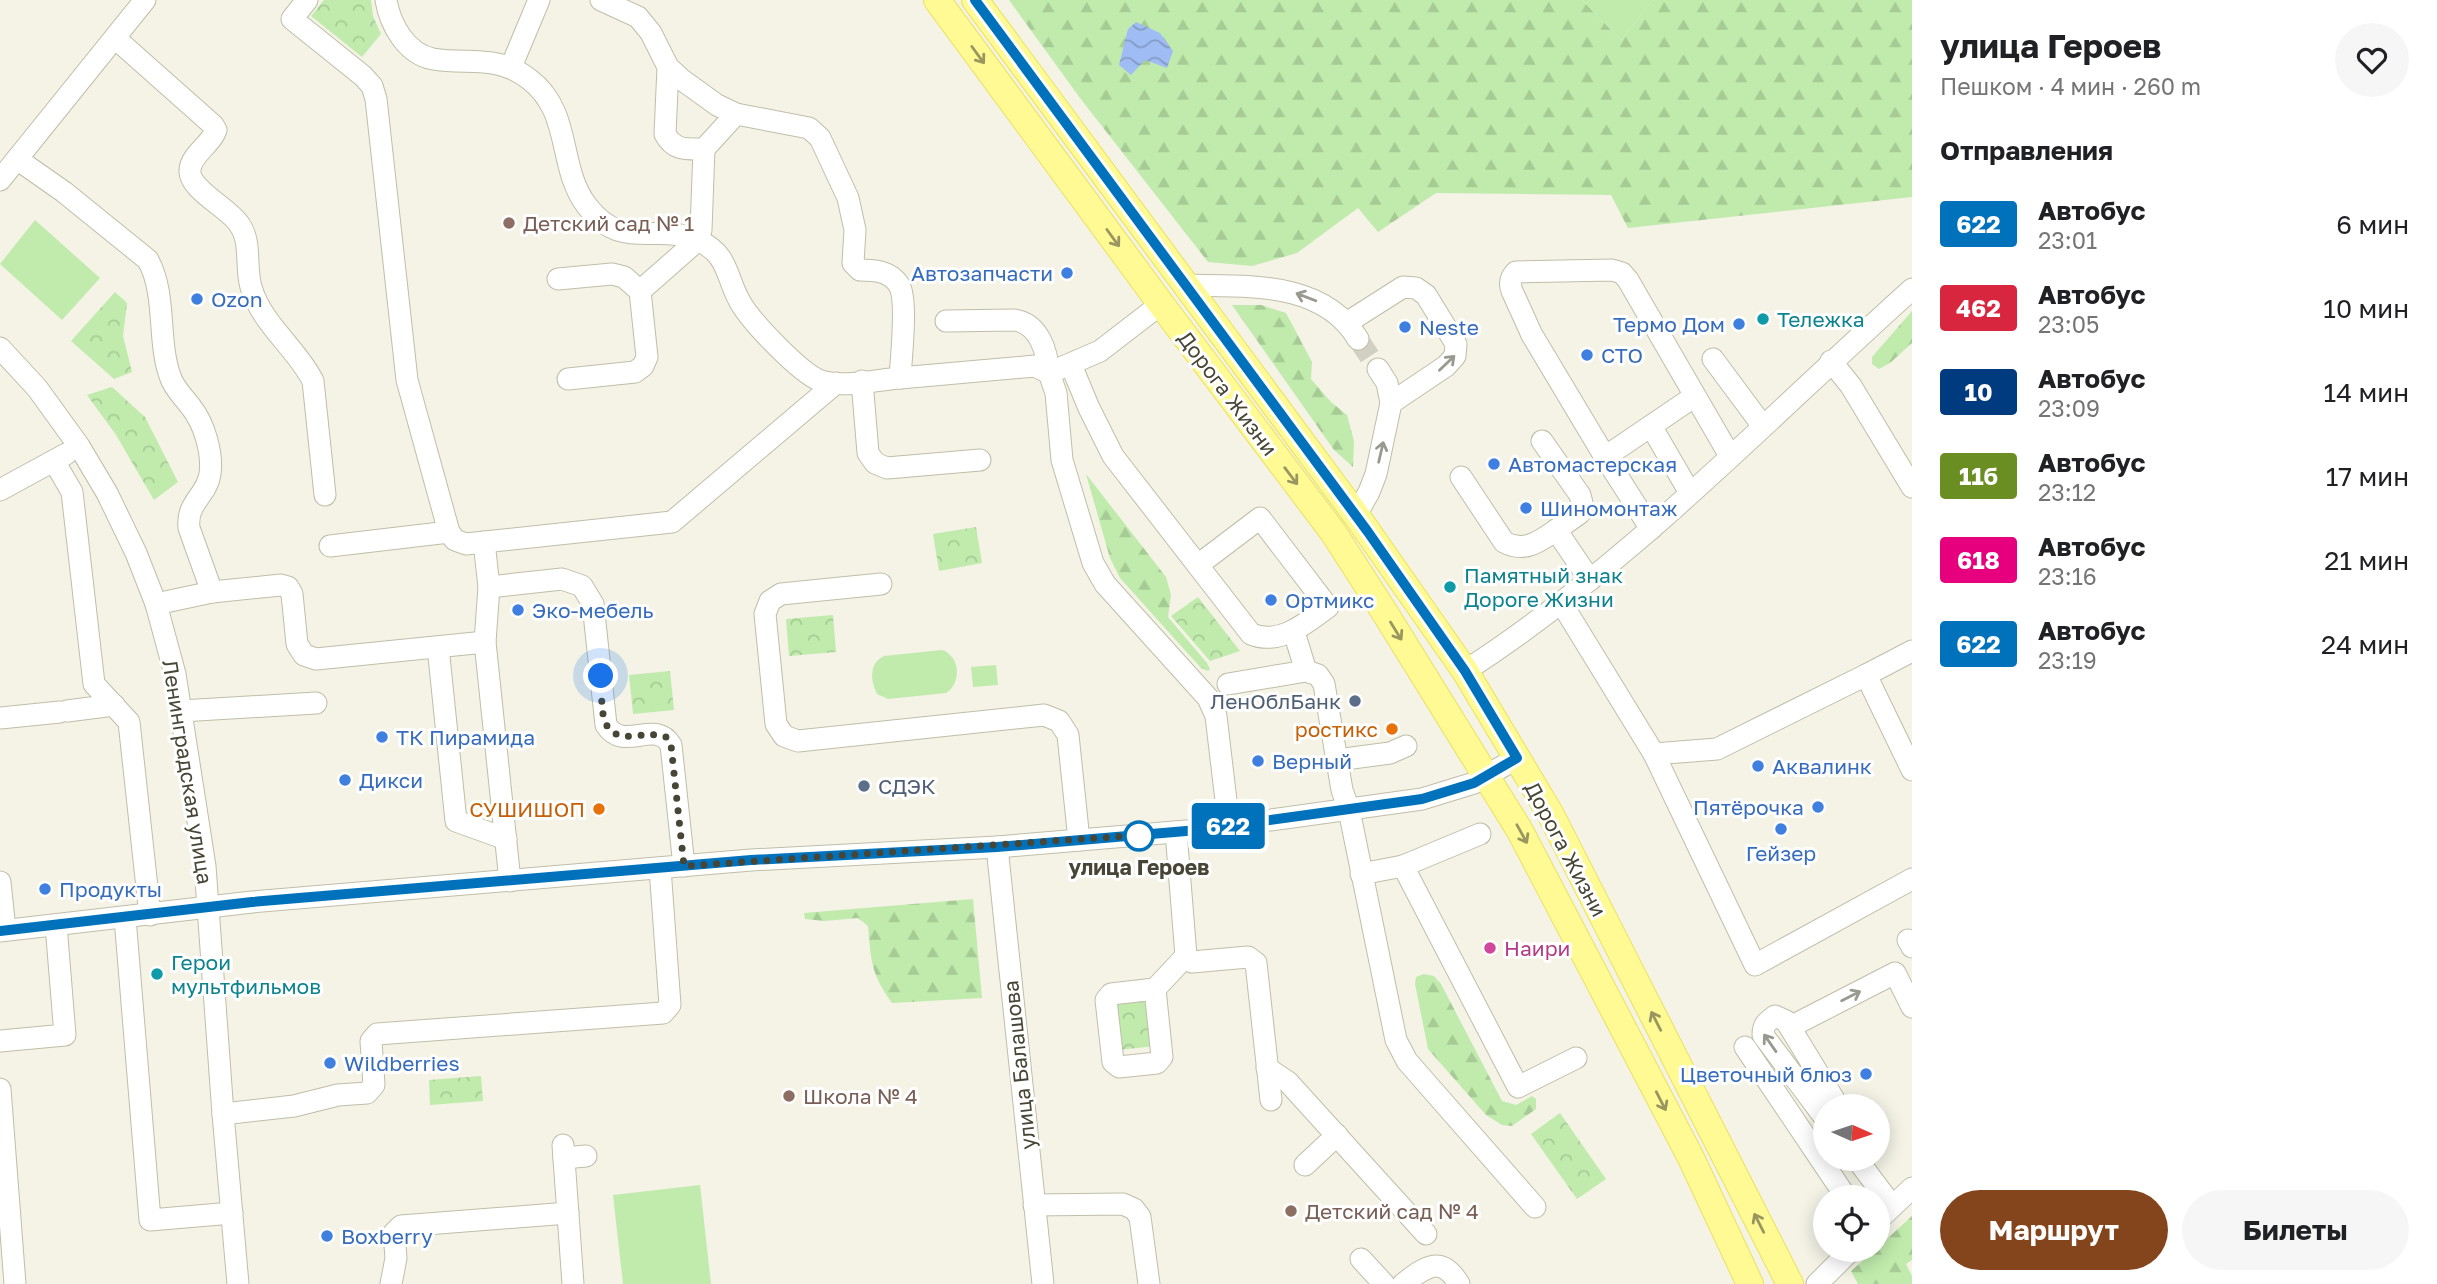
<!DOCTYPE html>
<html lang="ru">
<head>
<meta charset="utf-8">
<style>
  :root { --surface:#fff; --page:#f6f6f6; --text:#202124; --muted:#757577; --accent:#84441c }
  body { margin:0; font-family:"Golos Text",sans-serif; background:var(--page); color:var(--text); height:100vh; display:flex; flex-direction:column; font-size:26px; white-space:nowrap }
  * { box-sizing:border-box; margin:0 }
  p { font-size:23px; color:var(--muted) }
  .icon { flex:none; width:38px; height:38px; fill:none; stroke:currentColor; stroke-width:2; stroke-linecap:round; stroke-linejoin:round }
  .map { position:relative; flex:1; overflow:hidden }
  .panel { display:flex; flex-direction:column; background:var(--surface); width:525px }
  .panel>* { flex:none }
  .badge { padding:0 14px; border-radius:5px; font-size:24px; line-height:46px }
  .needle { width:46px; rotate:93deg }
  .tools { position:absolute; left:1813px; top:1094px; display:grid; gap:14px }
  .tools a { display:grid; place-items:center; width:77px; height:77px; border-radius:50%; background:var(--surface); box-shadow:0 4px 18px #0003; font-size:35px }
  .you { position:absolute; width:35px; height:35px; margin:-18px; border:5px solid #fff; border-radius:50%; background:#1a73e8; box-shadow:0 0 0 10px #1a73e833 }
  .map>.badge { position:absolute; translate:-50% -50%; box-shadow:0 0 0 4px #fff }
  h2 { padding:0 28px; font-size:26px; line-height:63px }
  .round { display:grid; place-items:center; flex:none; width:74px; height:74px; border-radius:37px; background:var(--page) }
  .headline { display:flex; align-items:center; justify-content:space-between; height:119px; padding:0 28px }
  h1 { font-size:33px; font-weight:700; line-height:52px }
  .action { display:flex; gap:14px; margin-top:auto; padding:14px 28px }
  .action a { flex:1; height:80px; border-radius:42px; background:var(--accent); color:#fff; font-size:28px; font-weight:700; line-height:80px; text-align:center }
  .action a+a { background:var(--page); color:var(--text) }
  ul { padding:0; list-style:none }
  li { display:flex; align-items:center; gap:21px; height:84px; padding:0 28px }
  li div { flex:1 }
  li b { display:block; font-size:26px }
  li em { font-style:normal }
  li .badge { min-width:77px; font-weight:700; text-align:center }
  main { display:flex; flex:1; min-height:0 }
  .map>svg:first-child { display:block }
</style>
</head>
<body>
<main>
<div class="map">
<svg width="1912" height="1284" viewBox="0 0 1912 1284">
  <defs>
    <pattern id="forest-firs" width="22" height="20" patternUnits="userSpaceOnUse" patternTransform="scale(1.75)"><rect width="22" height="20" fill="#c0ebad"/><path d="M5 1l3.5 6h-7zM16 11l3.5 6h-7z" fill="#a6cb95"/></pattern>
    <pattern id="park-crowns" width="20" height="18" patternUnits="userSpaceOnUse" patternTransform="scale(1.75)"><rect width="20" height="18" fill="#c0ebad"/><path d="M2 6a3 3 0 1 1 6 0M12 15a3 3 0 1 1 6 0" fill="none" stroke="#a6cb95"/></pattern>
    <pattern id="water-waves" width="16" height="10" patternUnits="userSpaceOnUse" patternTransform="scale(1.75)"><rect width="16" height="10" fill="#9fbdf4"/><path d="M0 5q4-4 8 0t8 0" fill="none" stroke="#839bc6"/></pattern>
  </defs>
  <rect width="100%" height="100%" fill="#f4f3e6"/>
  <g fill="url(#forest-firs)">
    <polygon points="1009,0 1582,0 1621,40 1653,0 1912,0 1912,197 1628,228 1611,195 1436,193 1378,232 1358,208 1297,253 1252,266 1208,262 1080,98"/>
    <polygon points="1232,305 1261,305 1286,313 1312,362 1311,379 1331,402 1347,415 1354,441 1353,467 1334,450"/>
    <polygon points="1912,311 1912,343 1890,363 1879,369 1872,364 1872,357"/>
    <polygon points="1086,474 1166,577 1171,595 1168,617 1207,663 1210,669 1208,671 1201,668 1120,578 1110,558"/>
    <path d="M973,899L982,998L892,1003C871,974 871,961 868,926L858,918L825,921L805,919L804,913Z"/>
    <polygon points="1424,974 1434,976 1441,984 1502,1101 1516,1105 1532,1096 1536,1099 1536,1109 1512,1126 1502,1125 1486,1115 1428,1049 1415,984 1416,977"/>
    <polygon points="1912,1216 1912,1260 1906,1264 1912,1276 1912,1284 1858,1284 1851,1271 1875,1250 1878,1250 1878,1247"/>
  </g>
  <g fill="url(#park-crowns)">
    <polygon points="324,0 371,0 373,16 381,34 362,57 311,16"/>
    <polygon points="115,292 127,303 123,336 132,372 114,379 71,341"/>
    <polygon points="112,387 145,417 178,482 154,500 116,435 87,395"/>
    <polygon points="976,527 982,563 939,571 933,534"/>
    <polygon points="1198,597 1240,651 1210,661 1171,616"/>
    <polygon points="833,615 836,652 789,656 786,619"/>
    <polygon points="670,671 674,710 633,714 629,675"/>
    <polygon points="1151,996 1156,1046 1118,1050 1113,1000"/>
    <polygon points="481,1076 483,1101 430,1105 429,1080"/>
    <polygon points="1560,1113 1606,1179 1577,1199 1531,1134"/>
  </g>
  <g fill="#c0ebad">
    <polygon points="1582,0 1653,0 1621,40"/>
    <polygon points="35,220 100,278 62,320 0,264"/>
    <path d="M942,650C960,656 962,683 946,693L888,699L877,694C870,680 869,663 884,656Z"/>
    <polygon points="996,665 998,685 973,687 971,667"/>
    <polygon points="700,1185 711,1284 623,1284 613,1195"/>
  </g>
  <polygon fill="url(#water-waves)" points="1136,22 1160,33 1173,51 1167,68 1145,60 1131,75 1119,65 1128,29"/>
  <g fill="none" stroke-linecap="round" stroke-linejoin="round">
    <polyline stroke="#d1d0c3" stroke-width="21" stroke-dasharray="21 10" stroke-linecap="butt" points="1358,339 1378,369"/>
    <defs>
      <g id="minor">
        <polyline points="307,0 292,19 363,76 372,86 376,99 407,380 449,532 455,540 466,544 672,522 836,383"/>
        <path d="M386,0C390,24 406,54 433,59C469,65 497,54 529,79C573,112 557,167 587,206C623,253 657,221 699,241C728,254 726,276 739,300C749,320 801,374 821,381C845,388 876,380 900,378"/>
        <path d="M601,0L638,17L651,33L668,67L681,79L717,105L736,114L809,128L820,138L848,198L855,230L853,263L860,270C875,270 890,271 899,285C908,300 901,358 900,378L1035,366L1049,373L1056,393L1062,460L1093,563L1105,584L1208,698L1216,716L1229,826"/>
        <path d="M115,38L213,125L216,130C211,145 191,154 190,170C188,189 229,208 239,224C252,241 245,267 251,287C262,325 296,347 313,381L325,495"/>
        <polyline points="511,67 539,0"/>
        <path d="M668,67L665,134C674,151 687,149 704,149L736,114"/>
        <path d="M17,159L64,192L148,260C167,295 157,339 170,376C174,389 184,397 191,407C204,423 213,453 210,474C207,496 186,502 189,528L212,592"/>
        <polyline points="0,180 145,0"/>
        <polyline points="558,279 612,274 624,277 640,291 647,357 643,366 635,372 568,379"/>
        <path d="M1184,285C1244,287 1322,279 1358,339"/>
        <polyline points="640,291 698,240 701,230 704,149"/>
        <path d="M946,321L1015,320C1039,324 1047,351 1049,373L1100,351L1161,304"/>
        <polyline points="1348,322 1403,287 1416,288 1426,295 1456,344 1455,356 1446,366 1391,403"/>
        <polyline points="0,348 37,388 79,446 107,493 136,553 156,604 175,674 205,866 223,1114 238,1284"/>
        <polyline points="1713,359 1762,425"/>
        <polyline points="1831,361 1851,386 1912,487"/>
        <path d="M1071,365L1089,408L1113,456L1251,634C1280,646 1306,623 1328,607L1260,518L1198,565"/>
        <polyline points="862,381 868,453 875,463 887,468 980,460"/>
        <path d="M1695,396L1605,457L1532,335L1512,291C1509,283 1510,278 1516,272L1612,270L1622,273L1628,280L1730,456"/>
        <polyline points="1651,426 1690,493"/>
        <polyline points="1542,441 1580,495 1582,503 1580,513 1556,530"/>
        <polyline points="1605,457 1651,529"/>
        <polyline points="54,461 72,492 94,684 129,722 150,915"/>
        <path d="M1461,477L1504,542C1524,553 1539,542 1556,530L1590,580"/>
        <polyline points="0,490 66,454"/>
        <polyline points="1356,515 1369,492 1376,474 1391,403 1387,383 1378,369"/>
        <polyline points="484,542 489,587 485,642 510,881"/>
        <polyline points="330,546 449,532"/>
        <polyline points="881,584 781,594 770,601 765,614 776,724 784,736 798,741 1044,715 1059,721 1068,735 1079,840"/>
        <path d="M489,587L562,579L582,586L593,604L606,725C624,753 655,718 671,745L684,866"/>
        <polyline points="156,604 212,592 281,585 288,587 292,594 297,644 304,655 316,659 485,642"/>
        <polyline points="1562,604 1654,754 1755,965 1912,879"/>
        <polyline points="1294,632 1306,671"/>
        <polyline points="438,647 456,821 506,839"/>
        <path d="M1465,671C1628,566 1767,419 1912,289"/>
        <polyline points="1866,675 1912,651"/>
        <polyline points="1228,684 1306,671 1318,675 1324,684 1342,790 1349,810 1396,1040 1407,1061 1535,1207"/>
        <polyline points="67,711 114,705"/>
        <polyline points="181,711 316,703"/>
        <polyline points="0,718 60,712"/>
        <polyline points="1654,754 1717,749 1866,675 1912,770"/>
        <polyline points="1337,760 1390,753 1406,746"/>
        <polyline points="1176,832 1186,956 1192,962 1248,957 1256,963 1271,1100"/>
        <polyline points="997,847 1043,1284"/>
        <polyline points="1403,866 1518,1087 1576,1058"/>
        <polyline points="1361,874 1403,866 1480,834"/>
        <polyline points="0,882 5,930"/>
        <polyline points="125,918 150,1220 232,1213"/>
        <polyline points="0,931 252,902 751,860 997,847 1198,830 1422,799 1474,783 1517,758"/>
        <polyline points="1908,940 1912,947"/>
        <polyline points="1155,989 1162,1057 1157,1063 1119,1067 1113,1062 1106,1000 1111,994 1155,989 1186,956"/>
        <polyline points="1790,1027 1895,973 1912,1007"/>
        <polyline points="0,1041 65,1035 56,925"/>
        <polyline points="1745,1047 1846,1197"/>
        <polyline points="1267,1068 1288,1082 1426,1234"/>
        <polyline points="0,1089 15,1284"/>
        <polyline points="223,1114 294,1106 338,1095 367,1093 374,1085 371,1041 377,1034 663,1013 670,1005 660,868"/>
        <path d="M1825,1118L1763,1035C1763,1024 1767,1022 1775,1016L1786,1021L1838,1106"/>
        <polyline points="563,1145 573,1284"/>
        <polyline points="564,1158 586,1156"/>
        <polyline points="1856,1158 1892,1206"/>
        <polyline points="1305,1165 1337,1135"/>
        <polyline points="1034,1205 1123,1204 1134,1209 1140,1217 1149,1284"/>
        <polyline points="1878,1220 1912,1188"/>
        <polyline points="1361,1259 1384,1284"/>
        <polyline points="391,1284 396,1258 394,1233 401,1226 568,1213"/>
        <path d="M1403,1284C1425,1267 1441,1254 1459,1284"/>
        <polyline points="1817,1284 1851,1250"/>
      </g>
      <g id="major">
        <polyline points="937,0 1161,304 1333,532 1385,613 1520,831 1691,1158 1750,1284"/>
        <polyline points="975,0 1356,515 1465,671 1551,815 1790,1284"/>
      </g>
    </defs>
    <use href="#minor" stroke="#c0bea8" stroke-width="23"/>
    <use href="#major" stroke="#eae15e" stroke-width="28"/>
    <use href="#minor" stroke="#fff" stroke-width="21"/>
    <use href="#major" stroke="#fffa94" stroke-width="26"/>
  </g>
  <defs><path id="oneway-shaft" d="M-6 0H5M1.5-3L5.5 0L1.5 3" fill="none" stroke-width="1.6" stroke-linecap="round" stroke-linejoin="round" transform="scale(1.75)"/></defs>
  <g stroke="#9a9660">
    <use href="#oneway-shaft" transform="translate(978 55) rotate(54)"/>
    <use href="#oneway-shaft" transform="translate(1113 238) rotate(54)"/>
    <use href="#oneway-shaft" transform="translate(1291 476) rotate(53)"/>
    <use href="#oneway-shaft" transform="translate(1396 631) rotate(58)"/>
    <use href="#oneway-shaft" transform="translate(1522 834) rotate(61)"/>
    <use href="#oneway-shaft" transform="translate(1656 1021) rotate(-117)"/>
    <use href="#oneway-shaft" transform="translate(1661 1101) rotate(63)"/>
    <use href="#oneway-shaft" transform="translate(1759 1223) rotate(-117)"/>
  </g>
  <g stroke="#9a9990">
    <use href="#oneway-shaft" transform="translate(1306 297) rotate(-159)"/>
    <use href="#oneway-shaft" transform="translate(1447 363) rotate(-44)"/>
    <use href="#oneway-shaft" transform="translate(1381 452) rotate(-77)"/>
    <use href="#oneway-shaft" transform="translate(1851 996) rotate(-27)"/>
    <use href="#oneway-shaft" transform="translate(1770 1043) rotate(-125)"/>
  </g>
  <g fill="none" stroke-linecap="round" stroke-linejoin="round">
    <defs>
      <polyline id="line" points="0,931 252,902 751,860 997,847 1198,830 1422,799 1474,783 1517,758 1465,671 1368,532 975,0"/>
    </defs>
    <use href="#line" stroke="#fff" stroke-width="16"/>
    <use href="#line" stroke="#0072bc" stroke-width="10"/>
    <path stroke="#474535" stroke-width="7" stroke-dasharray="0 12.6" d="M601,676C603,705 596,740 634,736C646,735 655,733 666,737L671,745L684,866L1142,835L1139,836"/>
  </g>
  <g fill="#8d6e63" stroke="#fff" stroke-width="2.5">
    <circle cx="509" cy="223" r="7"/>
    <circle cx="789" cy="1096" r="7"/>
    <circle cx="1291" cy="1211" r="7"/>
  </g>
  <g fill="#3f7fe0" stroke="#fff" stroke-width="2.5">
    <circle cx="1067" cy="273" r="7"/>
    <circle cx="197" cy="299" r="7"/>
    <circle cx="1739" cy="324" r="7"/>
    <circle cx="1405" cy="327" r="7"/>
    <circle cx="1587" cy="355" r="7"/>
    <circle cx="1494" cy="464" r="7"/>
    <circle cx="1526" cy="508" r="7"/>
    <circle cx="1271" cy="600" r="7"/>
    <circle cx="518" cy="610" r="7"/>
    <circle cx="382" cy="737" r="7"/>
    <circle cx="1258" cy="761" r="7"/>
    <circle cx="1758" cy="766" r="7"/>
    <circle cx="345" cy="780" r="7"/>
    <circle cx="1818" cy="807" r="7"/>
    <circle cx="1781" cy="829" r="7"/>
    <circle cx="45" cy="889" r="7"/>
    <circle cx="330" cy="1063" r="7"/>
    <circle cx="1866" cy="1074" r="7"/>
    <circle cx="327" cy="1236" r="7"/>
  </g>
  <g fill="#0f9aa8" stroke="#fff" stroke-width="2.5">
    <circle cx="1763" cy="319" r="7"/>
    <circle cx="1450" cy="587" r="7"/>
    <circle cx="157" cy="974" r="7"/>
  </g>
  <g fill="#5c6f8a" stroke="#fff" stroke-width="2.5">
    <circle cx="1355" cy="701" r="7"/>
    <circle cx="864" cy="786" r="7"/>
  </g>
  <g fill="#e8710a" stroke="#fff" stroke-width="2.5">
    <circle cx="1392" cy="729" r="7"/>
    <circle cx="599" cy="809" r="7"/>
  </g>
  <circle fill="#fff" stroke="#0072bc" stroke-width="3.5" cx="1139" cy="836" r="14"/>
  <circle fill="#d1479c" stroke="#fff" stroke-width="2.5" cx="1490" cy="948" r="7"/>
  <g text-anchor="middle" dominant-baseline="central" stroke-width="6" stroke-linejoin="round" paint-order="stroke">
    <g font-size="21" fill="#785e54" stroke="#fff" text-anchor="start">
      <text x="523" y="223">Детский сад № 1</text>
      <text x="803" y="1096">Школа № 4</text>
      <text x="1305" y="1211">Детский сад № 4</text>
    </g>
    <g font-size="21" fill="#366cbe" stroke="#fff" text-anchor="start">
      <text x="1053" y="273" text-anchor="end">Автозапчасти</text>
      <text x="211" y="299">Ozon</text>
      <text x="1725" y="324" text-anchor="end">Термо Дом</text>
      <text x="1419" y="327">Neste</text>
      <text x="1601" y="355">СТО</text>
      <text x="1508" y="464">Автомастерская</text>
      <text x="1540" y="508">Шиномонтаж</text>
      <text x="1285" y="600">Ортмикс</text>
      <text x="532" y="610">Эко-мебель</text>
      <text x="396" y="737">ТК Пирамида</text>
      <text x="1272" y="761">Верный</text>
      <text x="1772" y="766">Аквалинк</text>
      <text x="359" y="780">Дикси</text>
      <text x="1804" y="807" text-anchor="end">Пятёрочка</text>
      <text x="1781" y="853" text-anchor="middle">Гейзер</text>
      <text x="59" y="889">Продукты</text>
      <text x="344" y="1063">Wildberries</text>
      <text x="1852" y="1074" text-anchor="end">Цветочный блюз</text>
      <text x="341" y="1236">Boxberry</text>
    </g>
    <g font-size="21" fill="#0d838f" stroke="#fff" text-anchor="start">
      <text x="1777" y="319">Тележка</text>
      <text x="1464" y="575">Памятный знак<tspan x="1464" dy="24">Дороге Жизни</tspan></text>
      <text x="171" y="962">Герои<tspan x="171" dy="24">мультфильмов</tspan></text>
    </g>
    <g font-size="21" fill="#474535" stroke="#fff">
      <text transform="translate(1228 393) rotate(53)">Дорога Жизни</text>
      <text transform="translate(188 772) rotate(81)">Ленинградская улица</text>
      <text transform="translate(1566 849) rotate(62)">Дорога Жизни</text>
      <text transform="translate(1019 1065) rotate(-96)">улица Балашова</text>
    </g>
    <g font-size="21" fill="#4e5e75" stroke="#fff" text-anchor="end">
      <text x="1341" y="701">ЛенОблБанк</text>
      <text x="878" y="786" text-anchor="start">СДЭК</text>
    </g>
    <g font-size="21" fill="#c56008" stroke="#fff" text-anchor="end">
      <text x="1378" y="729">ростикс</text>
      <text x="585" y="809">СУШИШОП</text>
    </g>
    <g font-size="21" font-weight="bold" fill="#474535" stroke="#fff">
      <text x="1139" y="867">улица Героев</text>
    </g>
    <g font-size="21" fill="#b23c85" stroke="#fff" text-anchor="start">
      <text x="1504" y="948">Наири</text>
    </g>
  </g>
</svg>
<div class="tools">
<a><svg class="needle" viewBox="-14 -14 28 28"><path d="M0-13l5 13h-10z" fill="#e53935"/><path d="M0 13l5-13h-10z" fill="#757577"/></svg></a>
<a><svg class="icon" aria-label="locate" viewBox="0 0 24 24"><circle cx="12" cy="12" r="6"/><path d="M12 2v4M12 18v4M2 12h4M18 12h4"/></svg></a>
</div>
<div class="you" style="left:601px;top:676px"></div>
<b class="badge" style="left:1228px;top:826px;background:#0072bc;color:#fff">622</b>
</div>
<section class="panel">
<div class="headline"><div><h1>улица Героев</h1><p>Пешком · 4 мин · 260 m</p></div><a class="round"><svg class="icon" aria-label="heart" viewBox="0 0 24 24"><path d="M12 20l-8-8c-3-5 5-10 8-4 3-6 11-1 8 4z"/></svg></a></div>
<h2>Отправления</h2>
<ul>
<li><span class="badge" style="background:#0072bc;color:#fff">622</span><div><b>Автобус</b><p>23:01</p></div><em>6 мин</em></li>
<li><span class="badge" style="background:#d7263d;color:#fff">462</span><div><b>Автобус</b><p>23:05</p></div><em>10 мин</em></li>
<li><span class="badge" style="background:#003b80;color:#fff">10</span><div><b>Автобус</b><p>23:09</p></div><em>14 мин</em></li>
<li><span class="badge" style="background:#6b8e23;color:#fff">11б</span><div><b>Автобус</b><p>23:12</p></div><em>17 мин</em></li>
<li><span class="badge" style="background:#e6007e;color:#fff">618</span><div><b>Автобус</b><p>23:16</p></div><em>21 мин</em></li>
<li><span class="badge" style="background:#0072bc;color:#fff">622</span><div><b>Автобус</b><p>23:19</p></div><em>24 мин</em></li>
</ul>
<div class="action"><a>Маршрут</a><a>Билеты</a></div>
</section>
</main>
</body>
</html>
